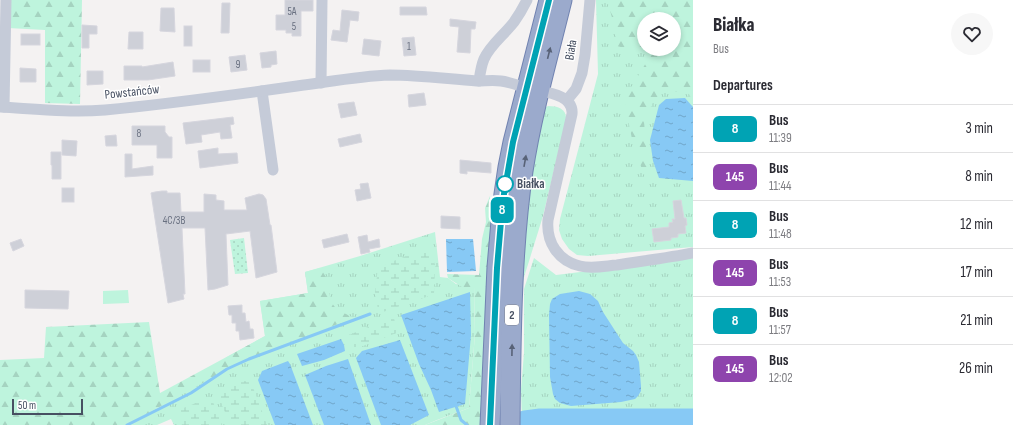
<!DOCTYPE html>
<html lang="en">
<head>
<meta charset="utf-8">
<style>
  :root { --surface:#fff; --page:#f7f7f7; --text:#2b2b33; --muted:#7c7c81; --line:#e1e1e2 }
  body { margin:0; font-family:"Sofia Sans Condensed",sans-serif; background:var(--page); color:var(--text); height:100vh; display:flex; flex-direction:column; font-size:15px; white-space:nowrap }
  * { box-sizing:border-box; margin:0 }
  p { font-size:13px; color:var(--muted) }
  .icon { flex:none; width:22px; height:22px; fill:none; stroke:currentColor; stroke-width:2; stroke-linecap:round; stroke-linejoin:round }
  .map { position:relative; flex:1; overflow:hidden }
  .drawer { display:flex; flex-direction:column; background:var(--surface); width:320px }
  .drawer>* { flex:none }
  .badge { padding:0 8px; border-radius:6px; font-size:14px; line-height:26px }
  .controls { position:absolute; left:637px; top:12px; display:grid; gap:8px }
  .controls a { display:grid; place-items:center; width:44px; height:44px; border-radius:50%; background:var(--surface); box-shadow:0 2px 6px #0003; font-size:20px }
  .scale { position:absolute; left:12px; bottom:10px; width:71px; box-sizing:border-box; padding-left:4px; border:2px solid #475062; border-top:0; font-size:11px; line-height:14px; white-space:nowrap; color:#475062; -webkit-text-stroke:3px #fff; paint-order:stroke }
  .map>.badge { position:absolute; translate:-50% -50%; box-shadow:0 0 0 2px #fff }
  h2 { padding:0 20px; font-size:15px; line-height:36px }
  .round { display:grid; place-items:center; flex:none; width:42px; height:42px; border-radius:21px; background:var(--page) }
  .summary { display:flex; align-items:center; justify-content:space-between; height:68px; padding:0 20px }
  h1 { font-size:19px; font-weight:800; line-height:30px }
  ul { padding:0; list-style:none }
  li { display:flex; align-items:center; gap:12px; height:48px; padding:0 20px; border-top:1px solid var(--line) }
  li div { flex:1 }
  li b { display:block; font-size:15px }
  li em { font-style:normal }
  li .badge { min-width:44px; font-weight:700; text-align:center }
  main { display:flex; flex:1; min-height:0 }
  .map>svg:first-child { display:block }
</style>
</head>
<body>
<main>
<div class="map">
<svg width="693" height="425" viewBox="0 0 693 425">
  <defs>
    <pattern id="grass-tufts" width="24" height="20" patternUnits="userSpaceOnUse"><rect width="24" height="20" fill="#bef4dd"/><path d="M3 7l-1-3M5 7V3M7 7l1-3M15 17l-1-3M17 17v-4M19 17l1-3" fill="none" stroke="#a5d3c0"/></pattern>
    <pattern id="forest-firs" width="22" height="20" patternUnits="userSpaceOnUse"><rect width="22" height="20" fill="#bef4dd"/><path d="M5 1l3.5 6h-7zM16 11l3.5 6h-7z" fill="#a5d3c0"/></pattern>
    <pattern id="wetland-marsh" width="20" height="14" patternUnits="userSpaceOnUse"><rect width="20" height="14" fill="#bef4dd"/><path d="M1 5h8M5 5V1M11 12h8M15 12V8" fill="none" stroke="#a5d3c0"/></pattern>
    <pattern id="park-dots" width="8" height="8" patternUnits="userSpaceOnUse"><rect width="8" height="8" fill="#bef4dd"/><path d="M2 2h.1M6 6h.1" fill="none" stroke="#a5d3c0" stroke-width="1.8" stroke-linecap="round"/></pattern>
    <pattern id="water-ripples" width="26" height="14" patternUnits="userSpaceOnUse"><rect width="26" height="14" fill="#87c9f5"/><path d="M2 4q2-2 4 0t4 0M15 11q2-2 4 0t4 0" fill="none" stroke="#70a6ca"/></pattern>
  </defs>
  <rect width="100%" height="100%" fill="#f4f2f2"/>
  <g fill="url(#grass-tufts)" fill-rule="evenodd">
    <path d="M596,0H693V247L588,256L577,255L569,249L562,239L559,230L560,219L598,74ZM644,19H674V49H644Z"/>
    <path d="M548,106C558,106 567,109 566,120L543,216L521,287V235L543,109Z"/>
    <polygon points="435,232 440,277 448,278 456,284 474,287 475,334 469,408 437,420 425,425 174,425 171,419 157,425 127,425 161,406 227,357 265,336 260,301 308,293 305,272 360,256"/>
    <polygon points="534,258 556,275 693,258 693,425 522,425 521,389 524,353 524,289"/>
  </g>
  <g fill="url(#forest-firs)" fill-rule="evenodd">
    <polygon points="8,0 82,0 80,104 45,103 45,30 8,28"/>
    <path d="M607,0H693V101L689,94L666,90L654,100L644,121L648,173L644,175L633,144L624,99L652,53L635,51L617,46L615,28ZM644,19H674V49H644Z"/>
    <polygon points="490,196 492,242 480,425 425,425 469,408 475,334 474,287 462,287 448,278 447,274 479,275 482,239 486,222 485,208"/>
    <polygon points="320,268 326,277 331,302 338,311 346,314 353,318 229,367 208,380 127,425 0,425 0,360 44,358 46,327 149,322 160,393 265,336 260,301 308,293 305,272"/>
  </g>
  <g fill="url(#wetland-marsh)">
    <polygon points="422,250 431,253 435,265 434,293 432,295 383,312 378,310 375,293 378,267"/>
    <polygon points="390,318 394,319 399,332 360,347 353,347 349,335"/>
    <polygon points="238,380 251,382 267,425 230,425 218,394 225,387"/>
    <polygon points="206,399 213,402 222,425 182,425 179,418 181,409"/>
  </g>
  <polygon fill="url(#park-dots)" points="244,238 248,273 235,274 230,240"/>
  <polygon fill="#bef4dd" points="128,290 129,303 103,304 103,291"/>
  <g fill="url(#water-ripples)">
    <polygon points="685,98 693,107 693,181 659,178 653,161 650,140 659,105 666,99"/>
    <polygon points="446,239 473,239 476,271 447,272"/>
    <polygon points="579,291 590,294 598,301 603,312 623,343 633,351 636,355 639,362 641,386 641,391 638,396 635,399 621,402 571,406 560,403 555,399 553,394 550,377 549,315 550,304 552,299 560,294"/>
    <polygon points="470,292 471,335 465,404 439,412 431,390 419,364 401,315"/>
    <polygon points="341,339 344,345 345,351 324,360 302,366 297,354"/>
    <polygon points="400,340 429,415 410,425 381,425 356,358 362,351"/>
    <polygon points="348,359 371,425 324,425 305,375 326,366"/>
    <polygon points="288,361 290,364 313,425 275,425 258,380 262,371"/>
  </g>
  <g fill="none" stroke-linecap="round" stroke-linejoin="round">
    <g stroke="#87c9f5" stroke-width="3">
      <polyline points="456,406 461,420 467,425"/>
      <polyline points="127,425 191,393 227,369 249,359 370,314"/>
    </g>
    <polyline stroke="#87c9f5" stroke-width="17" points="504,425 525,419 540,417 693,417"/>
  </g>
  <g fill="#ced0d8" stroke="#d6d6de">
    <polygon points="285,0 313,0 313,11 301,11 301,36 292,36 292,33 286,33 286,30 276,30 276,15 285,15"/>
    <polygon points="222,3 230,3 229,33 221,33"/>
    <polygon points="400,7 426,7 427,15 400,15"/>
    <polygon points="161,8 174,8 175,32 160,31"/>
    <polygon points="342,10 359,12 358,21 350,20 347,42 331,40 333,30 340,31"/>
    <polygon points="450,19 476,22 475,29 471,29 470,53 457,52 459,27 450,26"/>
    <polygon points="82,25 97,26 97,34 89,34 89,48 82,48"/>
    <rect x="184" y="26" width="8" height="20"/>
    <polygon points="129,32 143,32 143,49 128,49"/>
    <rect x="21" y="34" width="19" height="11"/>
    <polygon points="414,37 416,55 404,56 402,38"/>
    <polygon points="364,39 381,41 379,56 362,54"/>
    <polygon points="276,51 277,64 271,65 271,67 262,68 260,53"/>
    <polygon points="245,55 247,70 231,72 229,57"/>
    <rect x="193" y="60" width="17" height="12"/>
    <polygon points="173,62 175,76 148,80 124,80 124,66 142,66 142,67"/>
    <polygon points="20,68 36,69 36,82 20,82"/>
    <polygon points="87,71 103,71 103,84 87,85"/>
    <polygon points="424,93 426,105 409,107 408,95"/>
    <polygon points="354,102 357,115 341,118 338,104"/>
    <polygon points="233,117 234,124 230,125 232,138 221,139 220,132 201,135 202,142 186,144 183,123"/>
    <polygon points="132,126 165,126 165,132 169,137 172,137 172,158 157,158 157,145 132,145"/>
    <polygon points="360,134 362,142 340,147 338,139"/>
    <polygon points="116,135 117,146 106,146 105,136"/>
    <polygon points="62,140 77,141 76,156 62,155"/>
    <polygon points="218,148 218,154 237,153 238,163 200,168 198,151"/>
    <polygon points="51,152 61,152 61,179 52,179 52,165 51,165"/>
    <polygon points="125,154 132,154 132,169 153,166 153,175 125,177"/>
    <polygon points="460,160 491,163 491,173 467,171 467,174 460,173"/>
    <polygon points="368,183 371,198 357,201 355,190 361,189 360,184"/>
    <rect x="62" y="188" width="12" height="14"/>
    <polygon points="162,191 167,191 167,193 180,193 181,212 204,212 204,194 216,195 216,200 224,201 224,210 247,210 245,198 259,194 263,195 266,199 270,225 271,225 277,272 256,278 250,231 226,234 228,285 215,289 208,290 205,228 182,228 185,294 183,294 184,299 168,303 151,193 155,192"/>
    <polygon points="681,200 684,218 686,218 687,225 685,226 686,233 678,234 678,237 671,238 671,240 654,242 652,229 669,227 669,223 673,222 672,219 675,219 673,201"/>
    <polygon points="441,216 460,217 460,229 441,228"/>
    <polygon points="347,234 349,242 324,248 322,240"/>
    <polygon points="367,235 368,242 379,239 380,247 369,249 370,252 361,254 358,237"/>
    <polygon points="21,239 24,246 13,251 10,243"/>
    <polygon points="25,290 69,291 68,309 25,308"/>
    <polygon points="242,305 242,313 245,313 246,322 249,321 250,329 253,329 254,338 240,340 239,331 236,331 236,323 232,323 232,315 229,315 228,306"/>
  </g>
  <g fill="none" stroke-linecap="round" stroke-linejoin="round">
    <defs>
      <g id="trunk">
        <polyline points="490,425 497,267 501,221 504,194 508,167 513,142 549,0"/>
        <path d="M510,425C511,341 511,254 523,171C532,113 548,57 562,0"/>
      </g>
    </defs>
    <use href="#trunk" stroke="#7183b1" stroke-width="21"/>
    <g stroke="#c5cbd8" stroke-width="11">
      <path d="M479,81C480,74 481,66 484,59C490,45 504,35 514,22C519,15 523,8 527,0"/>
      <polyline points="321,83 322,0"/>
      <polyline points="262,91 273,170"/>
      <polyline points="567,100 576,89 582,73 585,55 590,0"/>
      <path d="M0,107C35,109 70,113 105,110C169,104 233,95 297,86C328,82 359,76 390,75C419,75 448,79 477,81C485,81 493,80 501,81C510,82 519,86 527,88C542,92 574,93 572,114L548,220C546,242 558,261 580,266C592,269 605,266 617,265C642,261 668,258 693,253"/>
      <polyline points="4,107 6,0"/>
    </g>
    <use href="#trunk" stroke="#9baacc" stroke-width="19"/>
  </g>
  <defs><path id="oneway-solid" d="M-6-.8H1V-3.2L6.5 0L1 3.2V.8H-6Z"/></defs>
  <g fill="#586277">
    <use href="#oneway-solid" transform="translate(549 53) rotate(-76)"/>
    <use href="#oneway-solid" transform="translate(525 161) rotate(-80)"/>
    <use href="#oneway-solid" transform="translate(512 350) rotate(-89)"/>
  </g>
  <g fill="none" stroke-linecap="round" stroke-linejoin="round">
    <defs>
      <polyline id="line" points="490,425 497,268 501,221 504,194 513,142 549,0"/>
    </defs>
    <use href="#line" stroke="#fff" stroke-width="9"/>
    <use href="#line" stroke="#00a3b4" stroke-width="6"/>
  </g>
  <circle fill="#fff" stroke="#00a3b4" stroke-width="2" cx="505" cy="184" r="8"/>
  <g text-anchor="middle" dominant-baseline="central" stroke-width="3" stroke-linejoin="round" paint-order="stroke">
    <g font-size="11" fill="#697080">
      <text x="292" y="11">5A</text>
      <text x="294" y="26">5</text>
      <text x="409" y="46">1</text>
      <text x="238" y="64">9</text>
      <text x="139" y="133">8</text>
      <text x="174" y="220">4C/3B</text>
    </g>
    <rect fill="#fff" stroke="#7e8491" stroke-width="1" x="505" y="305" width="14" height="20" rx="3"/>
    <g font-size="12" font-weight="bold" fill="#475062">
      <text x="512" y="315">2</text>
    </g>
    <g font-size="13" fill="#475062" stroke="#fff">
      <text transform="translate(571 50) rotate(-81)">Biała</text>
      <text transform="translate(132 92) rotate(-6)">Powstańców</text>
    </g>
    <g font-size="13" font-weight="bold" fill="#475062" stroke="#fff" text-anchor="start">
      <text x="517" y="184">Białka</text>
    </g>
  </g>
</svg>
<div class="controls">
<a><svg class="icon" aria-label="layers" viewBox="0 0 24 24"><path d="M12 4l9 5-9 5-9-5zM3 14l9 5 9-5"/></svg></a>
</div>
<div class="scale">50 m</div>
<b class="badge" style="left:502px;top:210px;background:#00a3b4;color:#fff">8</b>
</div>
<section class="drawer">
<div class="summary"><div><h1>Białka</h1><p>Bus</p></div><a class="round"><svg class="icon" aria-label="heart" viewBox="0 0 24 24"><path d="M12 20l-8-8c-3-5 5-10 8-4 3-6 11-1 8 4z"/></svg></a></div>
<h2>Departures</h2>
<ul>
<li><span class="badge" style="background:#00a3b4;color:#fff">8</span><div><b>Bus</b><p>11:39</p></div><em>3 min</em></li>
<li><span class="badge" style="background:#8e44ad;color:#fff">145</span><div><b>Bus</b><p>11:44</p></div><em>8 min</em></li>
<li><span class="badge" style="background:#00a3b4;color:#fff">8</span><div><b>Bus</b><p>11:48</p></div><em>12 min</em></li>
<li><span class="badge" style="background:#8e44ad;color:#fff">145</span><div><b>Bus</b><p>11:53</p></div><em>17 min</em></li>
<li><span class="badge" style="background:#00a3b4;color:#fff">8</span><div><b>Bus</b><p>11:57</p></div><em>21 min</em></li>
<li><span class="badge" style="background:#8e44ad;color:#fff">145</span><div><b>Bus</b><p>12:02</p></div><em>26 min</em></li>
</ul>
</section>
</main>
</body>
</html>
